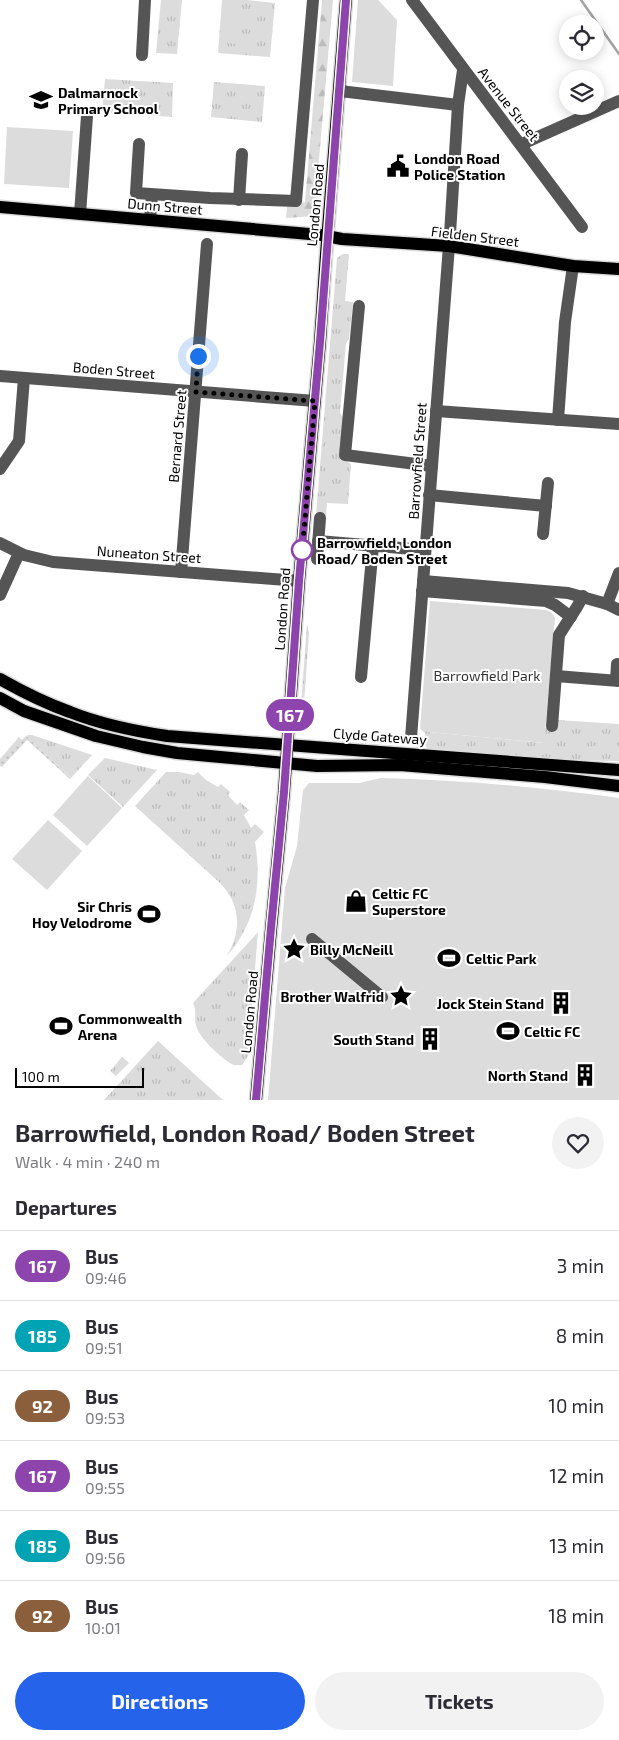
<!DOCTYPE html>
<html lang="en">
<head>
<meta charset="utf-8">
<style>
  :root { --surface:#fff; --page:#f2f2f3; --text:#2b2b33; --muted:#7c7c81; --line:#e1e1e2; --accent:#2563eb }
  body { margin:0; font-family:"Exo 2",sans-serif; background:var(--page); color:var(--text); height:100vh; display:flex; flex-direction:column; font-size:19px; white-space:nowrap }
  * { box-sizing:border-box; margin:0 }
  p { font-size:16px; color:var(--muted) }
  .icon { flex:none; width:28px; height:28px; fill:none; stroke:currentColor; stroke-width:2; stroke-linecap:round; stroke-linejoin:round }
  .map { position:relative; height:1100px; overflow:hidden }
  .side { display:flex; flex-direction:column; background:var(--surface); flex:1 }
  .side>* { flex:none }
  .badge { padding:0 10px; border-radius:16px; font-size:18px; line-height:32px }
  .buttons { position:absolute; left:559px; top:15px; display:grid; gap:10px }
  .buttons a { display:grid; place-items:center; width:45px; height:45px; border-radius:50%; background:var(--surface); box-shadow:0 2px 12px #0003; font-size:25px }
  .scale { position:absolute; left:15px; bottom:12px; width:129px; box-sizing:border-box; padding-left:5px; border:2px solid #000; border-top:0; font-size:14px; line-height:18px; white-space:nowrap; color:#000; -webkit-text-stroke:4px #fff; paint-order:stroke }
  .you { position:absolute; width:25px; height:25px; margin:-12px; border:4px solid #fff; border-radius:50%; background:#1a73e8; box-shadow:0 0 0 8px #1a73e833 }
  .map>.badge { position:absolute; translate:-50% -50%; box-shadow:0 0 0 2px #fff }
  h2 { padding:0 15px; font-size:19px; line-height:45px }
  .round { display:grid; place-items:center; flex:none; width:52px; height:52px; border-radius:26px; background:var(--page) }
  .overview { display:flex; align-items:center; justify-content:space-between; height:85px; padding:0 15px }
  h1 { font-size:24px; font-weight:700; line-height:38px }
  .cta { display:flex; gap:10px; margin-top:auto; padding:10px 15px }
  .cta a { flex:1; height:58px; border-radius:30px; background:var(--accent); color:#fff; font-size:20px; font-weight:700; line-height:58px; text-align:center }
  .cta a+a { background:var(--page); color:var(--text) }
  ul { padding:0; list-style:none }
  li { display:flex; align-items:center; gap:15px; height:70px; padding:0 15px; border-top:1px solid var(--line) }
  li div { flex:1 }
  li b { display:block; font-size:19px }
  li em { font-style:normal }
  li .badge { min-width:55px; font-weight:700; text-align:center }
  .map>svg:first-child { display:block }
</style>
</head>
<body>
<div class="map">
<svg width="619" height="1100" viewBox="0 0 619 1100">
  <defs>
    <pattern id="grass-tufts" width="24" height="20" patternUnits="userSpaceOnUse" patternTransform="scale(1.25)"><rect width="24" height="20" fill="#dcdcdc"/><path d="M3 7l-1-3M5 7V3M7 7l1-3M15 17l-1-3M17 17v-4M19 17l1-3" fill="none" stroke="#bbb"/></pattern>
    <pattern id="forest-firs" width="22" height="20" patternUnits="userSpaceOnUse" patternTransform="scale(1.25)"><rect width="22" height="20" fill="#dcdcdc"/><path d="M5 1l3.5 6h-7zM16 11l3.5 6h-7z" fill="#bbb"/></pattern>
    <pattern id="garden-dots" width="8" height="8" patternUnits="userSpaceOnUse" patternTransform="scale(1.25)"><rect width="8" height="8" fill="#dcdcdc"/><path d="M2 2h.1M6 6h.1" fill="none" stroke="#bbb" stroke-width="1.8" stroke-linecap="round"/></pattern>
  </defs>
  <rect width="100%" height="100%" fill="#fff"/>
  <g fill="url(#grass-tufts)">
    <polygon points="161,0 182,0 177,54 156,53"/>
    <polygon points="222,0 247,0 275,3 270,57 218,53"/>
    <polygon points="105,79 173,83 172,117 102,112"/>
    <polygon points="214,82 265,86 262,122 211,117"/>
    <polygon points="343,254 349,254 345,301 353,302 349,339 346,343 340,413 343,417 342,458 351,464 348,504 327,503 326,515 316,515 337,258"/>
    <polygon points="307,624 309,634 303,718 300,718"/>
    <polygon points="557,720 619,724 619,761 557,760 428,749 424,744 425,733 421,729 429,732 543,743 545,728 557,729"/>
    <polygon points="29,735 32,735 92,755 71,778 26,736"/>
    <polygon points="105,758 157,770 123,807 88,775"/>
    <path d="M166,772H179L194,775L198,772L206,780L218,787L221,784L230,792L228,795L237,805L240,802L249,810L244,815L251,828L255,824L264,832L255,842C262,884 256,924 226,957C242,932 241,904 220,883L135,806Z"/>
    <path d="M258,932L248,1056L242,1065H234C223,1060 200,1039 196,1026C194,1018 197,1011 193,1003Z"/>
    <polygon points="158,1041 223,1100 104,1100"/>
    <polygon points="122,1057 129,1063 116,1076 110,1071"/>
  </g>
  <polygon fill="url(#forest-firs)" points="322,0 333,0 314,216 286,218 287,207 305,202"/>
  <g fill="#dcdcdc">
    <polygon points="225,0 238,1 235,44 221,41"/>
    <polygon points="358,0 378,0 397,20 393,86 352,82"/>
    <polygon points="7,127 73,131 69,188 4,184"/>
    <polygon points="430,601 546,610 551,612 555,618 544,743 429,732 420,729"/>
    <polygon points="88,776 122,808 87,846 53,815"/>
    <path d="M381,778C460,780 540,787 619,798V1100H268L285,888L297,846L303,790L309,783H359Z"/>
    <polygon points="48,820 82,851 47,890 12,859"/>
  </g>
  <polygon fill="url(#garden-dots)" points="26,736 71,778 72,778 70,779 27,740 2,767 0,766 0,759 19,737 22,740"/>
  <g fill="none" stroke-linecap="round" stroke-linejoin="round">
    <polyline stroke="#a3a3a3" stroke-width="2.5" points="581,0 619,54"/>
    <defs>
      <g id="major">
        <polyline points="0,207 321,235 342,239 449,246 573,266 619,269"/>
        <path d="M0,679C23,692 45,703 70,712C100,724 134,731 167,736L619,770"/>
        <polyline points="0,698 24,711 96,736 143,747 177,753 317,766 400,765 545,777 619,786"/>
        <polyline points="256,1100 271,929 284,792 299,581 320,342 326,254 346,0"/>
      </g>
    </defs>
    <use href="#major" stroke="#dbdbdb" stroke-width="15"/>
    <g stroke="#555" stroke-width="12">
      <polyline points="412,0 582,227"/>
      <polyline points="142,55 145,0"/>
      <polyline points="340,91 458,105"/>
      <polyline points="139,144 136,193 210,198 296,201 313,0"/>
      <polyline points="522,144 619,101"/>
      <polyline points="239,200 242,154"/>
      <polyline points="80,214 87,116"/>
      <polyline points="150,220 152,195"/>
      <polyline points="450,234 458,105 463,70"/>
      <polyline points="359,306 345,455 432,466"/>
      <polyline points="0,376 315,401"/>
      <polyline points="436,411 619,424"/>
      <polyline points="558,420 565,322 573,266"/>
      <polyline points="0,469 19,441 24,378"/>
      <polyline points="429,495 546,506"/>
      <polyline points="543,534 548,483"/>
      <polyline points="318,541 425,550"/>
      <polyline points="0,543 24,555 53,562 299,581"/>
      <polyline points="317,559 320,518"/>
      <polyline points="181,572 207,244"/>
      <polyline points="423,581 568,593 607,604 619,610"/>
      <polyline points="422,591 546,601 555,605 571,617"/>
      <polyline points="0,595 19,553"/>
      <polyline points="607,604 619,573"/>
      <polyline points="556,676 619,681"/>
      <polyline points="361,677 373,546"/>
      <polyline points="616,680 617,664"/>
      <polyline points="552,726 559,635 577,607 583,596"/>
      <polyline points="411,738 449,246"/>
      <polyline points="312,939 382,997"/>
    </g>
    <use href="#major" stroke="#000" stroke-width="12"/>
  </g>
  <g fill="none" stroke-linecap="round" stroke-linejoin="round">
    <defs>
      <polyline id="line" points="256,1100 271,928 284,792 299,581 320,342 346,0"/>
    </defs>
    <use href="#line" stroke="#fff" stroke-width="11"/>
    <use href="#line" stroke="#8e44ad" stroke-width="8"/>
    <polyline stroke="#000" stroke-width="5" stroke-dasharray="0 9" points="198,356 196,392 315,401 302,554 302,550"/>
  </g>
  <defs>
    <symbol id="school-bare" viewBox="-9 -9 18 18"><path d="M0-5L7-2L0 1L-7-2ZM-4 1L0 2.5L4 1V4Q0 6-4 4Z" fill="#000" stroke="#fff" stroke-width="2.5" paint-order="stroke"/></symbol>
    <symbol id="civic-bare" viewBox="-9 -9 18 18"><path d="M-.6-6.5H3V-4.5H.6V-3L4-1V1h2V6H-6V1h2V-1L-.6-3ZM-1.2 2.5V6h2.4V2.5Z" fill="#000" stroke="#fff" stroke-width="2.5" paint-order="stroke"/></symbol>
    <symbol id="shop-bare" viewBox="-9 -9 18 18"><path d="M-5-2.5h2.3a2.7 3.5 0 0 1 5.4 0H5L5.5 6h-11ZM-1.5-2.5h3a1.5 2.3 0 0 0-3 0Z" fill="#000" stroke="#fff" stroke-width="2.5" paint-order="stroke"/></symbol>
    <symbol id="stadium-bare" viewBox="-9 -9 18 18"><path d="M0-5a6.5 5 0 1 0 0 10a6.5 5 0 1 0 0-10ZM-3.5-1.8h7v3.6h-7Z" fill="#000" stroke="#fff" stroke-width="2.5" paint-order="stroke"/></symbol>
    <symbol id="sight-bare" viewBox="-9 -9 18 18"><path d="M0-6L1.8-2.2L6-1.7L2.9 1.2L3.7 5.4L0 3.3L-3.7 5.4L-2.9 1.2L-6-1.7L-1.8-2.2Z" fill="#000" stroke="#fff" stroke-width="2.5" paint-order="stroke"/></symbol>
    <symbol id="building-bare" viewBox="-9 -9 18 18"><path d="M-4-6H4V6H1V3H-1V6H-4ZM-2.5-4.3h1.7v1.8h-1.7ZM.8-4.3h1.7v1.8H.8ZM-2.5-1h1.7V.8h-1.7ZM.8-1h1.7V.8H.8Z" fill="#000" stroke="#fff" stroke-width="2.5" paint-order="stroke"/></symbol>
  </defs>
  <g fill-rule="evenodd">
    <use href="#school-bare" x="25" y="84" width="32" height="32"/>
    <use href="#civic-bare" x="382" y="150" width="32" height="32"/>
    <use href="#shop-bare" x="340" y="885" width="32" height="32"/>
    <use href="#stadium-bare" x="133" y="898" width="32" height="32"/>
    <use href="#sight-bare" x="278" y="933" width="32" height="32"/>
    <use href="#stadium-bare" x="433" y="942" width="32" height="32"/>
    <use href="#sight-bare" x="385" y="980" width="32" height="32"/>
    <use href="#building-bare" x="545" y="987" width="32" height="32"/>
    <use href="#stadium-bare" x="45" y="1010" width="32" height="32"/>
    <use href="#stadium-bare" x="492" y="1015" width="32" height="32"/>
    <use href="#building-bare" x="414" y="1023" width="32" height="32"/>
    <use href="#building-bare" x="569" y="1059" width="32" height="32"/>
  </g>
  <circle fill="#fff" stroke="#8e44ad" stroke-width="2.5" cx="302" cy="550" r="10"/>
  <g text-anchor="middle" dominant-baseline="central" stroke-width="4" stroke-linejoin="round" paint-order="stroke">
    <g font-size="14" font-weight="bold" fill="#000" stroke="#fff" text-anchor="start">
      <text x="58" y="92">Dalmarnock<tspan x="58" dy="16">Primary School</tspan></text>
      <text x="414" y="158">London Road<tspan x="414" dy="16">Police Station</tspan></text>
      <text x="372" y="893">Celtic FC<tspan x="372" dy="16">Superstore</tspan></text>
      <text x="132" y="906" text-anchor="end">Sir Chris<tspan x="132" dy="16">Hoy Velodrome</tspan></text>
      <text x="310" y="949">Billy McNeill</text>
      <text x="466" y="958">Celtic Park</text>
      <text x="384" y="996" text-anchor="end">Brother Walfrid</text>
      <text x="544" y="1003" text-anchor="end">Jock Stein Stand</text>
      <text x="78" y="1018">Commonwealth<tspan x="78" dy="16">Arena</tspan></text>
      <text x="524" y="1031">Celtic FC</text>
      <text x="414" y="1039" text-anchor="end">South Stand</text>
      <text x="568" y="1075" text-anchor="end">North Stand</text>
    </g>
    <g font-size="14" fill="#000" stroke="#fff">
      <text transform="translate(509 104) rotate(52)">Avenue Street</text>
      <text transform="translate(315 205) rotate(-85)">London Road</text>
      <text transform="translate(165 206) rotate(5)">Dunn Street</text>
      <text transform="translate(475 236) rotate(7)">Fielden Street</text>
      <text transform="translate(114 370) rotate(5)">Boden Street</text>
      <text transform="translate(177 436) rotate(-85)">Bernard Street</text>
      <text transform="translate(417 461) rotate(-86)">Barrowfield Street</text>
      <text transform="translate(149 554) rotate(4)">Nuneaton Street</text>
      <text transform="translate(282 609) rotate(-86)">London Road</text>
      <text transform="translate(380 736) rotate(4)">Clyde Gateway</text>
      <text transform="translate(249 1012) rotate(-85)">London Road</text>
    </g>
    <g font-size="14" font-weight="bold" fill="#000" stroke="#fff" text-anchor="start">
      <text x="317" y="542">Barrowfield, London<tspan x="317" dy="16">Road/ Boden Street</tspan></text>
    </g>
    <g font-size="14" fill="#333" stroke="#fff">
      <text x="487" y="675">Barrowfield Park</text>
    </g>
  </g>
</svg>
<div class="buttons">
<a><svg class="icon" aria-label="locate" viewBox="0 0 24 24"><circle cx="12" cy="12" r="6"/><path d="M12 2v4M12 18v4M2 12h4M18 12h4"/></svg></a>
<a><svg class="icon" aria-label="layers" viewBox="0 0 24 24"><path d="M12 4l9 5-9 5-9-5zM3 14l9 5 9-5"/></svg></a>
</div>
<div class="scale">100 m</div>
<div class="you" style="left:198px;top:356px"></div>
<b class="badge" style="left:290px;top:715px;background:#8e44ad;color:#fff">167</b>
</div>
<section class="side">
<div class="overview"><div><h1>Barrowfield, London Road/ Boden Street</h1><p>Walk · 4 min · 240 m</p></div><a class="round"><svg class="icon" aria-label="heart" viewBox="0 0 24 24"><path d="M12 20l-8-8c-3-5 5-10 8-4 3-6 11-1 8 4z"/></svg></a></div>
<h2>Departures</h2>
<ul>
<li><span class="badge" style="background:#8e44ad;color:#fff">167</span><div><b>Bus</b><p>09:46</p></div><em>3 min</em></li>
<li><span class="badge" style="background:#00a3b4;color:#fff">185</span><div><b>Bus</b><p>09:51</p></div><em>8 min</em></li>
<li><span class="badge" style="background:#8b5e3c;color:#fff">92</span><div><b>Bus</b><p>09:53</p></div><em>10 min</em></li>
<li><span class="badge" style="background:#8e44ad;color:#fff">167</span><div><b>Bus</b><p>09:55</p></div><em>12 min</em></li>
<li><span class="badge" style="background:#00a3b4;color:#fff">185</span><div><b>Bus</b><p>09:56</p></div><em>13 min</em></li>
<li><span class="badge" style="background:#8b5e3c;color:#fff">92</span><div><b>Bus</b><p>10:01</p></div><em>18 min</em></li>
</ul>
<div class="cta"><a>Directions</a><a>Tickets</a></div>
</section>
</body>
</html>
